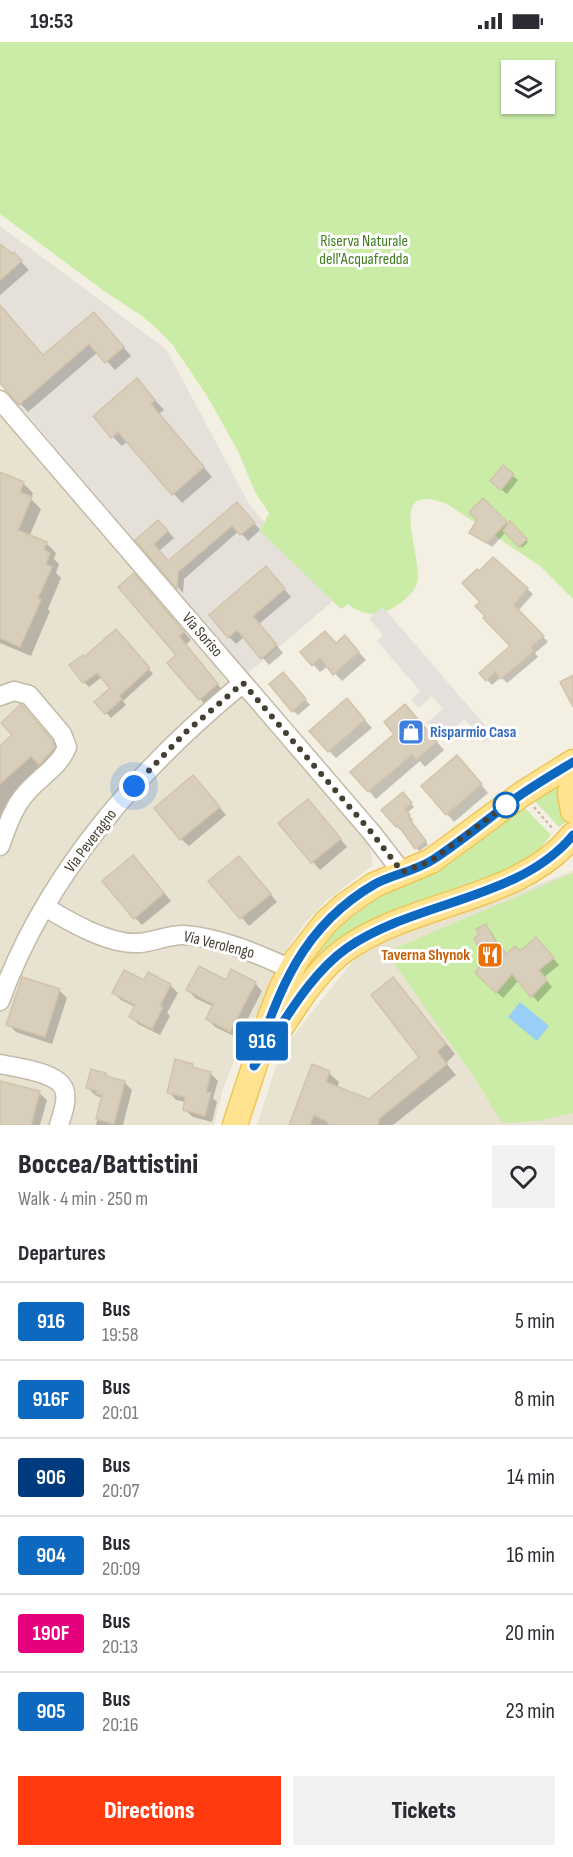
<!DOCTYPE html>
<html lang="en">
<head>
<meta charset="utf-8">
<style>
  :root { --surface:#fff; --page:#f2f2f3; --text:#2b2b33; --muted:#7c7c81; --line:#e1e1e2; --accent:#ff3a0f }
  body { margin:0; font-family:"Sofia Sans Condensed",sans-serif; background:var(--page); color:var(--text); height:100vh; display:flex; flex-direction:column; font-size:22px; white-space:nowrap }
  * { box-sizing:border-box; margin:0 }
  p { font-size:20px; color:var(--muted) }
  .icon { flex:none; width:33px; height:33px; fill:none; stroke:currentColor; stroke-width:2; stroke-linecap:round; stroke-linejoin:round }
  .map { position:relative; height:1083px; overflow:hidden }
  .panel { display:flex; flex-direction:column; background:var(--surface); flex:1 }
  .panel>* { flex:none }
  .badge { padding:0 12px; border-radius:4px; font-size:21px; line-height:39px }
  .fabs { position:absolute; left:501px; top:18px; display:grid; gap:12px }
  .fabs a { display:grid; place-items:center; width:54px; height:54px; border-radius:0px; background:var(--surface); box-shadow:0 2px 4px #0004; font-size:30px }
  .you { position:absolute; width:30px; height:30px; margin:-15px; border:4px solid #fff; border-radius:50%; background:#1a73e8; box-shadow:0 0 0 9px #1a73e833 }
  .map>.badge { position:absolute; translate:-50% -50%; box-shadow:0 0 0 3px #fff }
  h2 { padding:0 18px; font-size:22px; line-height:54px }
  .round { display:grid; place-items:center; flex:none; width:63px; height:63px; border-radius:0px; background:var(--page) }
  .summary { display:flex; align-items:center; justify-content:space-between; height:102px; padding:0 18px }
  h1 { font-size:28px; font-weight:800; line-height:45px }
  .action { display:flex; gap:12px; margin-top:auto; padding:12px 18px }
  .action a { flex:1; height:69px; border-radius:0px; background:var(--accent); color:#fff; font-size:24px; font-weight:800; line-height:69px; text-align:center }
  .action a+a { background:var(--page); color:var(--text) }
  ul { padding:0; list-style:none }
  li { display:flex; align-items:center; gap:18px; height:78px; padding:0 18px; border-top:2px solid var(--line) }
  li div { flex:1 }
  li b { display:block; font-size:22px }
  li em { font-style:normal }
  li .badge { min-width:66px; font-weight:700; text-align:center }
  .status { display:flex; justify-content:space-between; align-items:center; height:42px; padding:0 30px; background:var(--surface); direction:ltr }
  .status svg { height:16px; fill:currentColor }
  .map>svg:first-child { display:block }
</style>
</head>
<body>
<div class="status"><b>19:53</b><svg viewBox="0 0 49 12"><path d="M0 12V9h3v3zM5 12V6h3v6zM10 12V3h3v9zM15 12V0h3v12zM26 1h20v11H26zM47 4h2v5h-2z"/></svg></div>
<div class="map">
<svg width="573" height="1083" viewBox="0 0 573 1083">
  <rect width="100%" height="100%" fill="#f4efe3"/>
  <g fill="#e8e2d1">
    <polygon points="0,368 369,800 373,823 326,859 306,880 290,902 272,937 266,956 241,1000 222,1050 214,1083 0,1083"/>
    <polygon points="573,829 573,1083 257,1083 281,1009 357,914 399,892 449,877"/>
  </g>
  <polygon fill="#e5e0d9" points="0,184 166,307 249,462 333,559 248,631 0,341"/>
  <g fill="#cbeca7" fill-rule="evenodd">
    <path d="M0,0H573V557L540,524L447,462C383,437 424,512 417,541C413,554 398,564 387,569C373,575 359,571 348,562L341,567L260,489L269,471L255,450L238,409L207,354L172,302L154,284L139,272L104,249L0,172ZM512,28H544V62H512Z"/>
    <polygon points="565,734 569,778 559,785 533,757"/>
    <polygon points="523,764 551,793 536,811 504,832 347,893 330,904 286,952 330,882"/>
    <polygon points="573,831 573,1071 538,1079 502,1081 476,1038 386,910"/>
  </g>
  <polygon fill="#e4e1dc" points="383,565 493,693 485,700 465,677 441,697 427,681 443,667 432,654 418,666 411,658 420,649 377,599 383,593 369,576"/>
  <polygon fill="#99cef7" points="520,960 549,984 537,999 508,975"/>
  <g fill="#0003">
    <polygon points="0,203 13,214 14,212 29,228 0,253"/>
    <polygon points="0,269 43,314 102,280 131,314 115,328 98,310 28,370 0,339"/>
    <polygon points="146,348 164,368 159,372 212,435 182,461 128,399 122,404 112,394"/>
    <polygon points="503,425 518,438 507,452 497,444"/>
    <polygon points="0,431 23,441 33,451 31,457 41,467 30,493 46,501 56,511 54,517 59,522 56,531 61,536 48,567 50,569 31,614 0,601"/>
    <polygon points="483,458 509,484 511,481 528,500 522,506 506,490 492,505 471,490 479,478"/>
    <polygon points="243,468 260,488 248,499 239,489 184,537 183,551 137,498 165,486 174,496 159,509 168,520"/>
    <polygon points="493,517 533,552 518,569 548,600 535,611 538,615 507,641 501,635 492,643 481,631 512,604 487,574 482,560 479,531"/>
    <polygon points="272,533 291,555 259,582 283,611 269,623 244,595 236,602 229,595"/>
    <polygon points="141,540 191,598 185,603 224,650 207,665 200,657"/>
    <polygon points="120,593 153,632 123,659 126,663 111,676 96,660 112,646 102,635 89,645 84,640"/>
    <polygon points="336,603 352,603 366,618 342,639 328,624 320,630 302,610"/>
    <polygon points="288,637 310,663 298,673 293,669"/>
    <polygon points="354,666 372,686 336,716 329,709"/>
    <polygon points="412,672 444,708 425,725 420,719 376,757 369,749 396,692"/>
    <polygon points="35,679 66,714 0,779 0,706"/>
    <polygon points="465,723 488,751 454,780 447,772"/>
    <polygon points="201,743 226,773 189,804 181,797"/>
    <polygon points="403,752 414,765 407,771 413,778 411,779 428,803 419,809 402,787 400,788 383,768"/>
    <polygon points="315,766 347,805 320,828 280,782"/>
    <polygon points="140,822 171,859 142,883 135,876"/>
    <polygon points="246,823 277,860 249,884 211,840"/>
    <polygon points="486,884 492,891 502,909 506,913 543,904 559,923 544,935 552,945 538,960 519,938 503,956 477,931 486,919 481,894"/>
    <polygon points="23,937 60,949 67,956 52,1002 16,990 8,982"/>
    <polygon points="145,940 170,943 178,951 167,971 170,974 160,993 138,982 130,974 135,965 121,958 114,951"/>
    <polygon points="227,940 255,941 262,949 238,996 215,985 208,977 214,965 195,956 188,948"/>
    <polygon points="402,947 455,1012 446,1021 456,1033 393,1083 290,1083 329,1031 339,1040 337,1046 369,1059 421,1016"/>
    <polygon points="192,1023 197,1028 210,1031 218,1039 213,1056 217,1060 212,1080 193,1075 185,1068 186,1060 176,1058 169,1050"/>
    <polygon points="106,1032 110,1037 124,1040 132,1048 123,1083 96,1083 103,1056 96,1054 88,1046"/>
    <polygon points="0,1041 39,1051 47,1058 40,1083 0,1083"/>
  </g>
  <g fill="#d9cebb" stroke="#d2c4aa" stroke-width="1.5">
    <polygon points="0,202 13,212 14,210 22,219 0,238"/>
    <polygon points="0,263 43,313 94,270 124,305 105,321 89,302 19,363 0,341"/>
    <polygon points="137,336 155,358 151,362 204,425 172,453 118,390 111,396 93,374"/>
    <polygon points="503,423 514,432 501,448 490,439"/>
    <polygon points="0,430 24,440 20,450 32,455 18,488 47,500 44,508 50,511 46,522 52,525 38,556 41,558 20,605 0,596"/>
    <polygon points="483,456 507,480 487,501 469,491 477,478 469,470"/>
    <polygon points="237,460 255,481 240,493 232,484 178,530 177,547 135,498 158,478 168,489 154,502 168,519"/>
    <polygon points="510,479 527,497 519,505 503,489"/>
    <polygon points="493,515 528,546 514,563 544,594 531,605 534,609 501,637 495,630 486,639 479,631 510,604 483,576 485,574 475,564 480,560 462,541 477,527 479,529"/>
    <polygon points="266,524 285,547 253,574 277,603 261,617 237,588 228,596 209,573"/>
    <polygon points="134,531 184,590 179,594 218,642 199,658 167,621 176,613 118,545"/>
    <polygon points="116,587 150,626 119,654 122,657 105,672 94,660 110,646 97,631 83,641 69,623 83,613 84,615"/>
    <polygon points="325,589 336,601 345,593 359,610 333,633 320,616 312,624 300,610"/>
    <polygon points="283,630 306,657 292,670 269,642"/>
    <polygon points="573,633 573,665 560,640"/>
    <polygon points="347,656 365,678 328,710 309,689"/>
    <polygon points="21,662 52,698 55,705 39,723 31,714 0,742 0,704 12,693 1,681"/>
    <polygon points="405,662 437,700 416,718 412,713 368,750 350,730 394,692 384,680"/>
    <polygon points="457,713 482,742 446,773 421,744"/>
    <polygon points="193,733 220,765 180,798 154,766"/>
    <polygon points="403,750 412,761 405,767 410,773 408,775 426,799 415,807 398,783 396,785 381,768"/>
    <polygon points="308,757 341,797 311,821 278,781"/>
    <polygon points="133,813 164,851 134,877 102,839"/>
    <polygon points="239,814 271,852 240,877 208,839"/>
    <polygon points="486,882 499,907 502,906 506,912 515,904 520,909 536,895 554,916 539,928 547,938 531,955 512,932 496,951 475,931 484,919 474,896 479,893 476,887"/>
    <polygon points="199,924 226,938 231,927 256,940 230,990 206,977 213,962 186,948"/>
    <polygon points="124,928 144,938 148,930 171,942 160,964 163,965 152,987 129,975 135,963 112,951"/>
    <polygon points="22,935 60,947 45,995 6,983"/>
    <polygon points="393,935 446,1002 437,1010 447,1022 380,1076 378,1083 330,1083 326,1079 314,1073 310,1083 289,1083 312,1022 330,1029 326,1040 369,1057 419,1015 371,953"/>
    <polygon points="175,1017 193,1022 192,1025 211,1030 206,1050 211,1051 205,1074 183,1068 185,1055 167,1051"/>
    <polygon points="91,1027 106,1031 106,1034 125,1039 114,1082 96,1077 102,1053 96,1052 97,1049 86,1046"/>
    <polygon points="0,1039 40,1049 31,1083 0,1083"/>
  </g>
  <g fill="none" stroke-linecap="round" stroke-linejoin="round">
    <defs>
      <g id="minor">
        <polyline points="0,358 372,791 402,830"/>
        <path d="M0,654L14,649L29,653L62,692L67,705C60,724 40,735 27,750C13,765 7,785 0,804"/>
        <path d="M45,865C70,880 109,903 139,901C155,900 169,892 185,893C221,896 258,912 291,927"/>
        <path d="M0,959C46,832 140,725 243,641"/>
        <path d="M0,1022C17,1026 63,1030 65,1051C67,1061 62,1073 59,1083"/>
      </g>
      <g id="major">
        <polyline points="573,735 570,752 573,769"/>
        <path d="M269,1003C293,969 312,931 346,907C414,859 520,859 573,793"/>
        <polyline points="235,1083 271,973 282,945 297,917 326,880 345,863 374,843 431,819 522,752 573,720"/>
      </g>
    </defs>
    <use href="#minor" stroke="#c3baa8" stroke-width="21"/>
    <use href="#major" stroke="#efc656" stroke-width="27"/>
    <polyline stroke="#c3b495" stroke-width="2" stroke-dasharray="3 3" stroke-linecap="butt" points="534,765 552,786"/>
    <use href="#minor" stroke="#fff" stroke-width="18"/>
    <use href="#major" stroke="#ffe391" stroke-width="24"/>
  </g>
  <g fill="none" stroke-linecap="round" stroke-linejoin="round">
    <defs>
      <path id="line" d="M573,720C555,731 536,742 519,754C490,775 463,798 434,817C416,829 394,832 375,842C302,884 278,949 254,1024C281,986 308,933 347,906C414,859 520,858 573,793"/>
    </defs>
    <use href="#line" stroke="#fff" stroke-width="14"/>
    <use href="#line" stroke="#0c69bf" stroke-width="9"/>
    <polyline stroke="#463f33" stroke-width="6" stroke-dasharray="0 10.8" points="134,744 186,690 243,641 372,791 402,830 431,819 506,763"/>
  </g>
  <defs>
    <symbol id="shop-square" viewBox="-11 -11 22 22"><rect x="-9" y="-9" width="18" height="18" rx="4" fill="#3f7fe0" stroke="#fff"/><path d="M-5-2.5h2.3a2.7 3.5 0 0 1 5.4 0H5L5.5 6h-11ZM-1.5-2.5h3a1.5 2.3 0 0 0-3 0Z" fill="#fff"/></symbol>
    <symbol id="restaurant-square" viewBox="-11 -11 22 22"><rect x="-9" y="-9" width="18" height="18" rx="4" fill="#e8710a" stroke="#fff"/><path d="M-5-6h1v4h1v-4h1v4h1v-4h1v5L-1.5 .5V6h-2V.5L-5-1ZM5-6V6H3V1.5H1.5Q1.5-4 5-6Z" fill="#fff"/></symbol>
  </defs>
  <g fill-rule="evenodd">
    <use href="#shop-square" x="396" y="675" width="30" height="30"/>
    <use href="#restaurant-square" x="475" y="898" width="30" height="30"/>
  </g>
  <circle fill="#fff" stroke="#0c69bf" stroke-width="3" cx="506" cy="763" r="12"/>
  <g text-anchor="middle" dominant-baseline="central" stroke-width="6" stroke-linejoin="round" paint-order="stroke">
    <g font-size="16" fill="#417d21" stroke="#fff">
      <text x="364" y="199">Riserva Naturale<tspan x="364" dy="18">dell'Acquafredda</tspan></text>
    </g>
    <g font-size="16" fill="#463f33" stroke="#fff">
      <text transform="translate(202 593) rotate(49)">Via Soriso</text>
      <text transform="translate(91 799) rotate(-53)">Via Peveragno</text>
      <text transform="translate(219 903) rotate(14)">Via Verolengo</text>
    </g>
    <g font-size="16" font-weight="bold" fill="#366cbe" stroke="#fff" text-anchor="start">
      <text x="430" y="690">Risparmio Casa</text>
    </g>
    <g font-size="16" font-weight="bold" fill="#c56008" stroke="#fff" text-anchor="end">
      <text x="470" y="913">Taverna Shynok</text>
    </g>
  </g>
</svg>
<div class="fabs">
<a><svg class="icon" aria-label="layers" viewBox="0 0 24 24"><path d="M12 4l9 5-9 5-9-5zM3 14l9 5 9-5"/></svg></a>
</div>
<div class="you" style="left:134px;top:744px"></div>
<b class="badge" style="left:262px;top:999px;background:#0c69bf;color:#fff">916</b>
</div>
<section class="panel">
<div class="summary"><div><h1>Boccea/Battistini</h1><p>Walk · 4 min · 250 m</p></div><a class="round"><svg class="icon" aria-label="heart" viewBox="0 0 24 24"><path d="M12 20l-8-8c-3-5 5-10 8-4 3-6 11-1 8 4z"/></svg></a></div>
<h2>Departures</h2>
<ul>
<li><span class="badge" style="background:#0c69bf;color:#fff">916</span><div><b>Bus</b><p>19:58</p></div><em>5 min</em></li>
<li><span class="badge" style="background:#0c69bf;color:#fff">916F</span><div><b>Bus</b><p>20:01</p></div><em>8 min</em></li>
<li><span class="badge" style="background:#003b80;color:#fff">906</span><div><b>Bus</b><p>20:07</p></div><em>14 min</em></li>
<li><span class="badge" style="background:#0c69bf;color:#fff">904</span><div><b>Bus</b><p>20:09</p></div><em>16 min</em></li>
<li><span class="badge" style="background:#e6007e;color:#fff">190F</span><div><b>Bus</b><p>20:13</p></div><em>20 min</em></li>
<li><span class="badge" style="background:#0c69bf;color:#fff">905</span><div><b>Bus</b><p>20:16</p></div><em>23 min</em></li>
</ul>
<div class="action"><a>Directions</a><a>Tickets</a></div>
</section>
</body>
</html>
